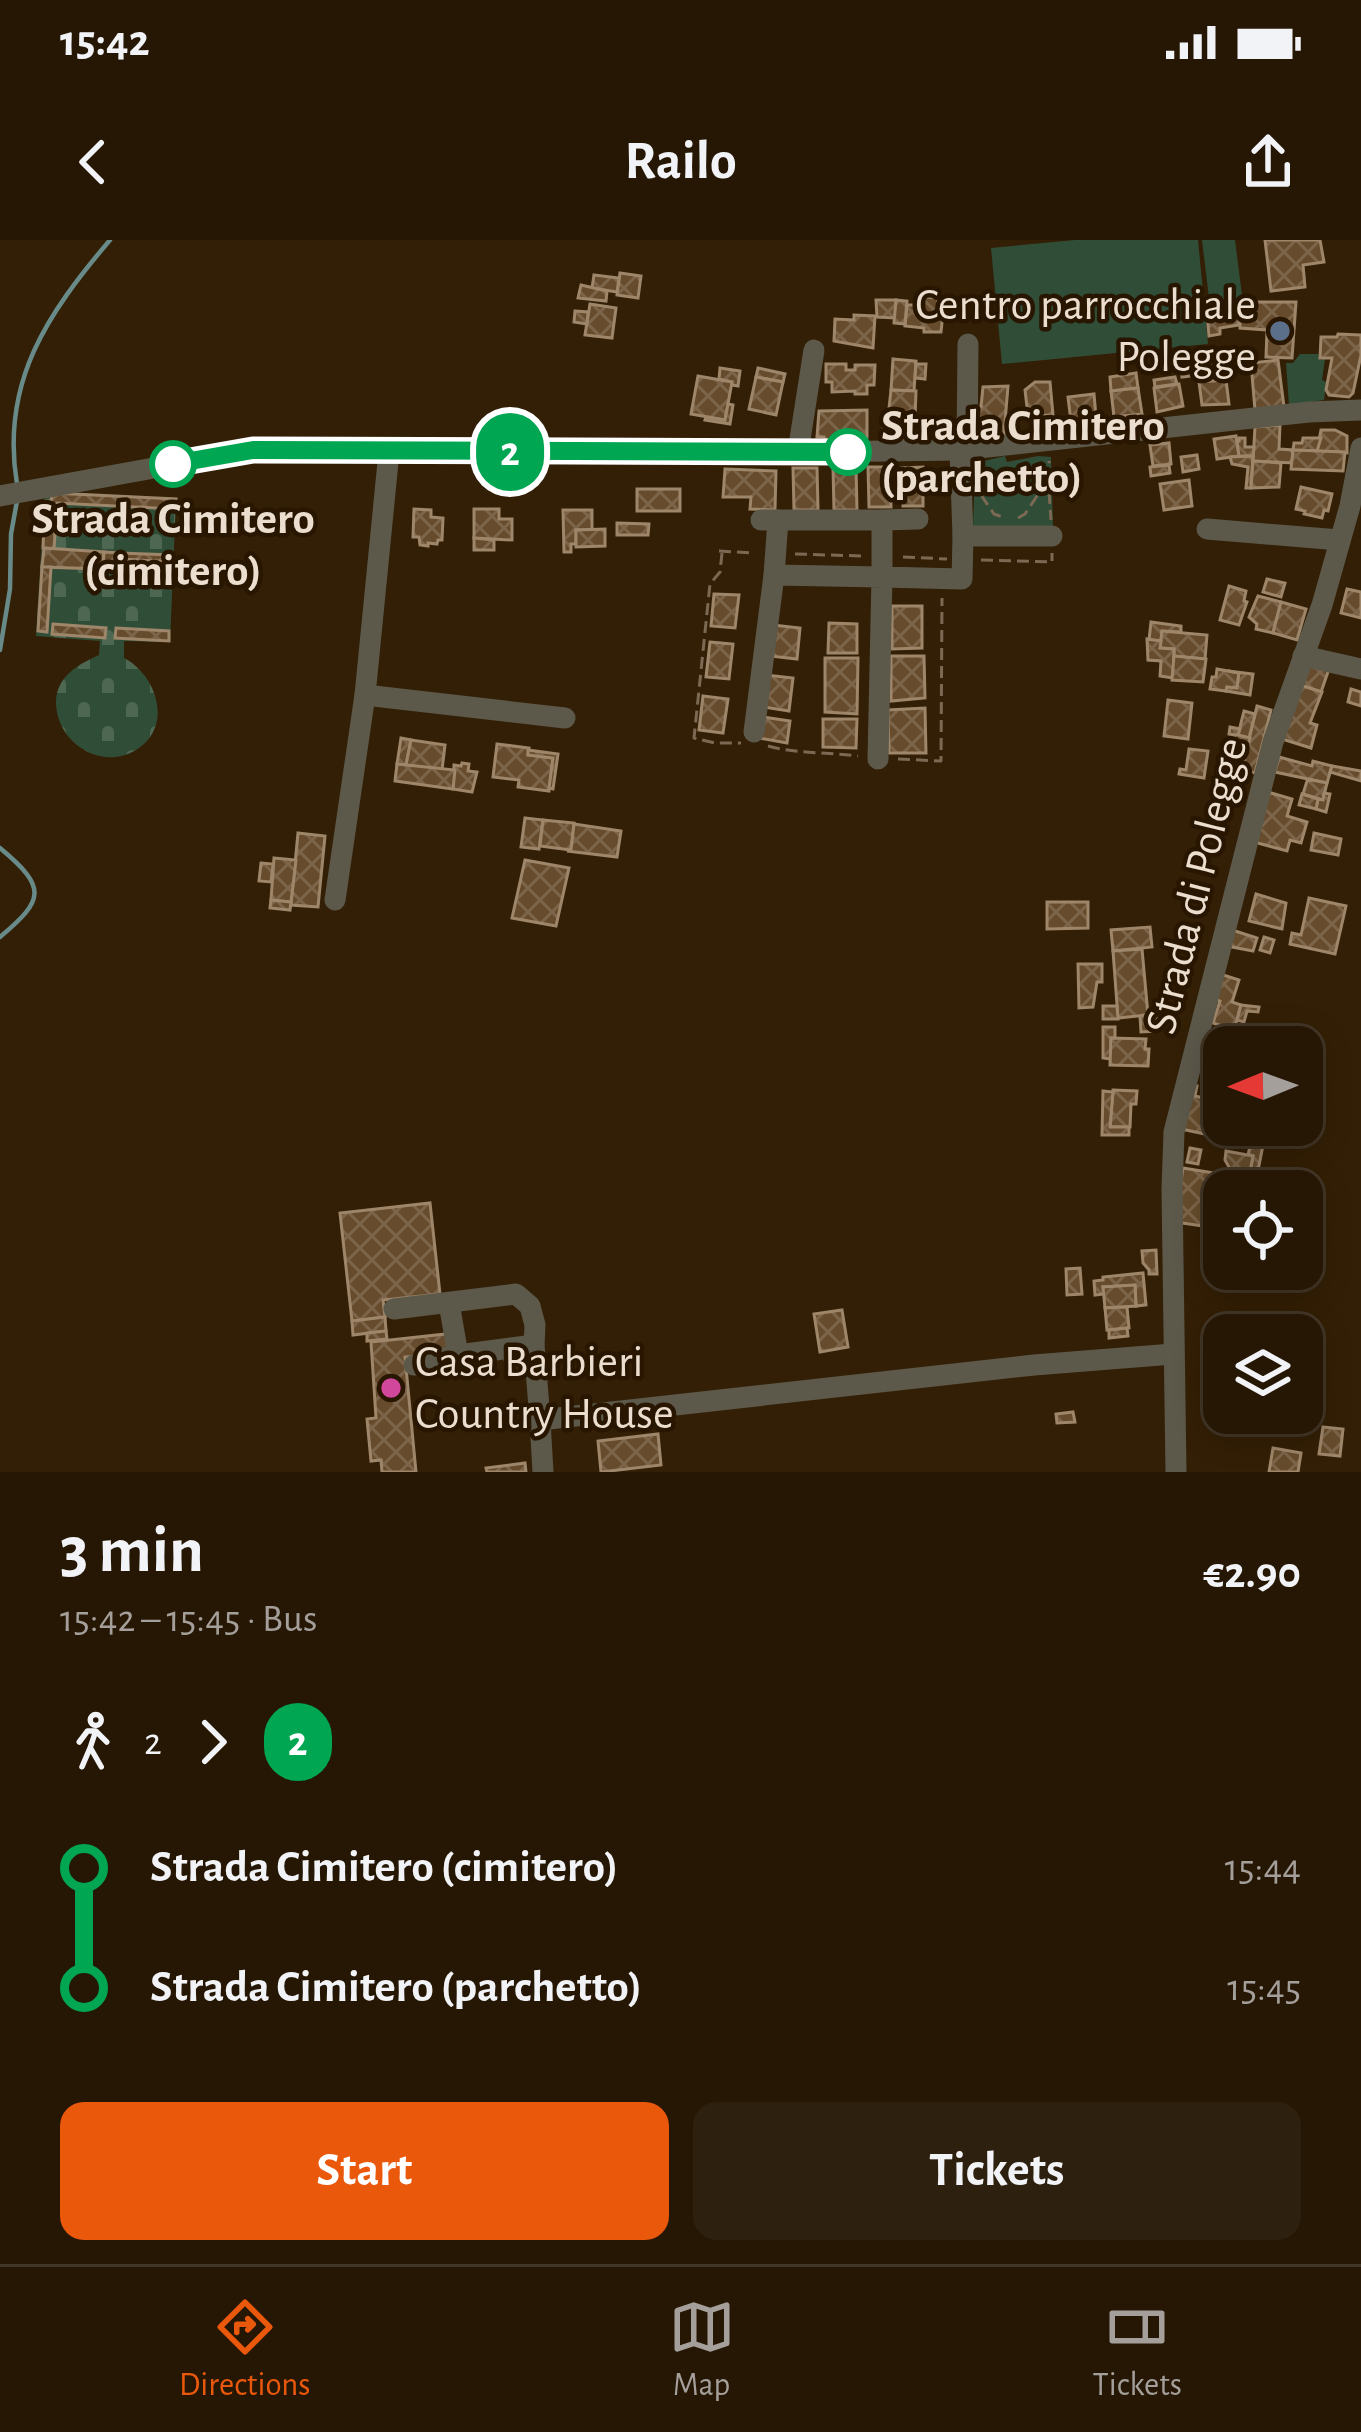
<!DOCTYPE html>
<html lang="en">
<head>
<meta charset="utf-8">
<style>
  :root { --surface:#261704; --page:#2e200e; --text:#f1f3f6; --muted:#a49f9a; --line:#423626; --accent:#ea580c }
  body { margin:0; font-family:"Alegreya Sans",sans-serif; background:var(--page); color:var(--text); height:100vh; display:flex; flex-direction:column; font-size:45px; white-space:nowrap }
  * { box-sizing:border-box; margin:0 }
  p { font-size:39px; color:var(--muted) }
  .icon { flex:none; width:66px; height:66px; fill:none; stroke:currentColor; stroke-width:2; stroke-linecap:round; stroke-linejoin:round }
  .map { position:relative; height:1232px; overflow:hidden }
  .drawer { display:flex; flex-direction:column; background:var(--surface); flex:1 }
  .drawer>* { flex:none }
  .badge { padding:0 24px; border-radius:39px; font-size:42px; line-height:78px }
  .needle { width:78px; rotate:269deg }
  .fabs { position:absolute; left:1203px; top:786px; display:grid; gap:24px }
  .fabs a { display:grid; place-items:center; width:120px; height:120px; border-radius:24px; background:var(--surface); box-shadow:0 6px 30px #0003,0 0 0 3px var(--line); font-size:60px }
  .map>.badge { position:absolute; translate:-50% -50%; box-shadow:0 0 0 6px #fff }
  .legs { display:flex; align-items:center; gap:18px; height:132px; padding:0 60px; font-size:39px }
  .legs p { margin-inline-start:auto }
  .overview { display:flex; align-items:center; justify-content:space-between; height:204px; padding:0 60px }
  h1 { font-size:66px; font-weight:700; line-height:90px }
  .primary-button { display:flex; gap:24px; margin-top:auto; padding:24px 60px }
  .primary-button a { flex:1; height:138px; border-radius:24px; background:var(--accent); color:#fff; font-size:48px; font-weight:700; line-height:138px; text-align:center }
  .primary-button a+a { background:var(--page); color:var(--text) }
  ul { padding:0 60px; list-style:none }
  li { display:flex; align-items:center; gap:42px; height:120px; font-size:45px }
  li i { display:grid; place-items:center; width:18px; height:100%; margin:0 15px; background:currentColor }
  li i::after { content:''; width:30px; height:30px; margin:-15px; border:9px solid; border-radius:50%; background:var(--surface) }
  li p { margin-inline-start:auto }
  li:first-child i { background:linear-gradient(#0000 50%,currentColor 0) }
  li:last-child i { background:linear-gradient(currentColor 50%,#0000 0) }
  .status { display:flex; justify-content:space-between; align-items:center; height:84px; padding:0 60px; background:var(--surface); direction:ltr }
  .status svg { height:33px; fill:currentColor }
  header { display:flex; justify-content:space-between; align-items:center; height:156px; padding:0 60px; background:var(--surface); font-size:54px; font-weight:700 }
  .tabs { display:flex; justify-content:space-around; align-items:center; height:168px; border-top:3px solid var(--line); background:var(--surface); font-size:33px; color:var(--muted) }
  .tabs a { display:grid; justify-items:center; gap:6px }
  .tabs .on { color:var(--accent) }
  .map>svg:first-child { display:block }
</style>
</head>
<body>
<div class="status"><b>15:42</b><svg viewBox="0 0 49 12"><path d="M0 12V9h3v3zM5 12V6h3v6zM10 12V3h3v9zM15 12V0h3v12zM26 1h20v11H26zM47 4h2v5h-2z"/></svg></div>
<header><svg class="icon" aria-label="back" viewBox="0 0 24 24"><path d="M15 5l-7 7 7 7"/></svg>Railo<svg class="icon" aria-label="share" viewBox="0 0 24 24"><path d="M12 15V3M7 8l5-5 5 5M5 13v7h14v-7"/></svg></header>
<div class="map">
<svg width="1361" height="1232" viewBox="0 0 1361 1232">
  <defs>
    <pattern id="cemetery-stones" width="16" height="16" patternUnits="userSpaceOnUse" patternTransform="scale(3)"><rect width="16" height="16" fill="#304e37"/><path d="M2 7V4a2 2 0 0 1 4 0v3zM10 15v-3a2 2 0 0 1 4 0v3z" fill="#4e6753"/></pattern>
    <pattern id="building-cross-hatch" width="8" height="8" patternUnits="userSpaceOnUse" patternTransform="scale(3)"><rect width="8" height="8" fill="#664c2c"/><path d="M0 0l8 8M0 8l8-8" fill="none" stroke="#7c654a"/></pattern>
  </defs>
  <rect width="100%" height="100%" fill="#331f05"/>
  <path fill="url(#cemetery-stones)" d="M45,251L176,259L170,402L124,401V418C157,435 174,487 136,510C100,532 55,501 56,461C57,436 79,424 99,415L100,401L36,396Z"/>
  <g fill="#304e37">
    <polygon points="1075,0 1198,0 1208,104 1002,124 991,8"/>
    <polygon points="1202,0 1235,0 1243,63 1210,66"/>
    <polygon points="1300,114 1318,114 1320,120 1325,119 1322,140 1326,142 1324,160 1289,165 1286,123 1293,123"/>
    <polygon points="1005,216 1007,222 1038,216 1051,217 1053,288 973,288 975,229 980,222"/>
  </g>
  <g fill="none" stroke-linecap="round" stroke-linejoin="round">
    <g stroke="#688b89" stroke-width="4.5">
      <path d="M17,244C0,142 48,73 110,0"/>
      <polyline points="0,410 10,349 11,294 17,261"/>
      <path d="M0,608C48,648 44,660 0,697"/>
    </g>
  </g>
  <g fill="url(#building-cross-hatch)" stroke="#9e866a" stroke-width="3">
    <polygon points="1265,0 1320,0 1324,22 1303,25 1305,47 1271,51"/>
    <polygon points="620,33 641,36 638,58 617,55"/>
    <polygon points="594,35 619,38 617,52 592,48"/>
    <polygon points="581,45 607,51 606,61 578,58"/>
    <polygon points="924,57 938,58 938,63 944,64 941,92 924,92 924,88 905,86 907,65 923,65"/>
    <polygon points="876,60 896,60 895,78 877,77"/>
    <polygon points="896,60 907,61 905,84 894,83"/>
    <polygon points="1248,62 1296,62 1292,118 1266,117 1267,90 1240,88 1240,67 1249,66"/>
    <polygon points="590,64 616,68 612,98 585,95"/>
    <polygon points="575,71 588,72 587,84 574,82"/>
    <polygon points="1238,71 1239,85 1220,88 1220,94 1209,96 1207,74"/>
    <polygon points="854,75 875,76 873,108 834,101 835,79 854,80"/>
    <polygon points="1338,94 1361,95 1361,115 1353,153 1349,157 1329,155 1326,150 1332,118 1320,118 1321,97 1337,97"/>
    <polygon points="1188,116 1191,136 1182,137 1180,117"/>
    <polygon points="893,119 916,121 914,151 891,150"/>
    <polygon points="1278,120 1284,167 1255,170 1251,123"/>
    <polygon points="1224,122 1226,140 1199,142 1197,125"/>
    <polygon points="826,124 846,124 846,130 855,130 855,125 875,125 874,145 867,145 867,154 855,154 855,151 832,152 832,142 826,142"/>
    <polygon points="916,124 926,124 925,139 915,138"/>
    <polygon points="720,128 740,131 738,146 732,145 732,142 719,139"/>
    <polygon points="758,128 785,134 783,142 756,137"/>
    <polygon points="1136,133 1138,148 1111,151 1110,137"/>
    <polygon points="698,136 732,142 725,180 691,174"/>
    <polygon points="756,137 783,142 776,175 749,169"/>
    <polygon points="1175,137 1177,144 1155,147 1154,140"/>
    <polygon points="1226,140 1229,164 1202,165 1199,142"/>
    <polygon points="1035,142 1050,142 1053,175 1028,176 1025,150"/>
    <polygon points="1179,144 1183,166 1157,172 1154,148"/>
    <polygon points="1008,146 1004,194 984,195 984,188 980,188 979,167 981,167 983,147"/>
    <polygon points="1138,148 1142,174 1114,177 1111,151"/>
    <polygon points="891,150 916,151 915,179 888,177"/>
    <polygon points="1094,154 1096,177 1071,182 1068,157"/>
    <polygon points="728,164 733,165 730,184 705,180 706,177 725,180"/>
    <polygon points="867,170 867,197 824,200 824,197 817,197 819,171"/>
    <polygon points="884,177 917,179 916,201 882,206"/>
    <polygon points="1280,185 1279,209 1293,210 1292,223 1253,221 1255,187"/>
    <polygon points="1321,190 1335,190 1347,196 1347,213 1317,211"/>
    <polygon points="1236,196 1239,216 1217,219 1214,199"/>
    <polygon points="1239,198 1245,198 1245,207 1254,207 1253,216 1239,216 1237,201 1239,201"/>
    <polygon points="1303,198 1321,198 1317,211 1293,210 1294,203 1302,203"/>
    <polygon points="1169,203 1171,224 1153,226 1150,205"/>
    <polygon points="1293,210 1345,212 1343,231 1291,229"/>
    <polygon points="1197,215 1199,229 1183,232 1181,217"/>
    <polygon points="1253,216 1251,248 1246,248 1248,227 1232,224 1230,217"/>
    <polygon points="1253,221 1281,223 1279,247 1251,248"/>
    <polygon points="1169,225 1170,233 1151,236 1150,227"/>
    <polygon points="833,227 856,227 857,270 834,270"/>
    <polygon points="868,227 890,227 891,267 869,267"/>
    <polygon points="923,227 923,266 903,266 902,228"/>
    <polygon points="793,228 817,228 818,270 794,270"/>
    <polygon points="725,229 776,231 775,270 750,269 751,257 723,257"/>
    <polygon points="1189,240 1192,266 1164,270 1160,244"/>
    <polygon points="1301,247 1332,254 1328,271 1324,270 1322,278 1304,274 1305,271 1296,269"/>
    <rect x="637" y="249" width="43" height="22"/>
    <polygon points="52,253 176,259 175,269 57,263 54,309 43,308 45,261 51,261"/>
    <polygon points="414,269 431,270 431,277 443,278 442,300 438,300 437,304 428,303 428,306 420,305 419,297 413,297"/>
    <polygon points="474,269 499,269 499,279 512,279 512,300 474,298"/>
    <polygon points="563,270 592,270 592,290 576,290 576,304 571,304 571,312 564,312"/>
    <polygon points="617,283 649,284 648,295 617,295"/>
    <polygon points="605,289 605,306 576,307 576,290"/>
    <polygon points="474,298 494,300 494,310 474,310"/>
    <polygon points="44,308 104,312 103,326 101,329 42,327"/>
    <polygon points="104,312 119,313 118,327 103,326"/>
    <polygon points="119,313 173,315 172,322 118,319"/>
    <polygon points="118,319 172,322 171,332 121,329 118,327"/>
    <polygon points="42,327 51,327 47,392 38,391"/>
    <polygon points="1267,339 1285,343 1281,357 1263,352"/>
    <polygon points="1229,346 1246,351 1244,361 1247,362 1239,385 1220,380"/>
    <polygon points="1347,349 1361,352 1361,378 1341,373"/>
    <polygon points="714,354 739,355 735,388 711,386"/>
    <polygon points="1258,356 1281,362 1273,393 1256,389 1257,384 1249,377"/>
    <polygon points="1281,362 1306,369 1297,400 1273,393"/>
    <polygon points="892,366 922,366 922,408 892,409"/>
    <polygon points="1151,382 1181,386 1181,392 1162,391 1161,401 1149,400"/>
    <polygon points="829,383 857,384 857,413 828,413"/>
    <polygon points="53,384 106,388 105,398 52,394"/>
    <polygon points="773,385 800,388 797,419 770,416"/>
    <polygon points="116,388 169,391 169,401 115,398"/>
    <polygon points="1162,391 1207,395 1205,419 1174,416 1174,409 1160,408"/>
    <polygon points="1147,399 1161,401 1160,408 1174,409 1173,438 1160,436 1161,421 1148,420"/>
    <polygon points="710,402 733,404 729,439 706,437"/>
    <polygon points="891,416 924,416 925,458 891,461"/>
    <polygon points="1174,416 1206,419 1203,442 1172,440"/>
    <polygon points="825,418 858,418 857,474 825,472"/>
    <polygon points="1307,422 1329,429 1321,452 1300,445"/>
    <polygon points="1217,429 1239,433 1237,448 1227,447 1226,451 1210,449 1212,437 1216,437"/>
    <polygon points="1228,431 1253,434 1250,455 1226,451 1227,447 1237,448 1239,433"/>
    <polygon points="766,435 793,438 789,471 763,467"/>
    <polygon points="1300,445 1322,452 1310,483 1317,485 1311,508 1282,499"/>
    <polygon points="1351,449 1361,452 1361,466 1348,462"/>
    <polygon points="703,456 728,459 723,493 699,490"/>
    <polygon points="1168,460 1192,463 1188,499 1164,496"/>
    <polygon points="1257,466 1271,470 1255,533 1228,526 1230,517 1244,520"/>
    <polygon points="925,468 926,513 889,513 888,470"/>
    <polygon points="1244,471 1255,474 1249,498 1238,495"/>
    <polygon points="763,477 790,481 787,503 759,498"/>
    <polygon points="823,479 857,479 856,508 823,507"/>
    <polygon points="1230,487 1240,489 1238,495 1250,498 1244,520 1227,516 1235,495 1229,494"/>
    <polygon points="401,498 411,500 406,525 397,524"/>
    <polygon points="411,500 445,505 442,530 406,525"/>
    <polygon points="497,504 529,508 528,515 553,518 549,551 518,547 519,540 493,537"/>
    <polygon points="1189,509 1208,511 1204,538 1179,534 1180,529 1186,530"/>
    <polygon points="528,510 558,514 553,549 549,548 553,518 528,515"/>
    <polygon points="1279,517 1312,526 1313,521 1332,526 1327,543 1275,532"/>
    <polygon points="462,523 469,524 468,531 477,532 472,552 453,549 454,525 461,526"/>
    <polygon points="397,524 455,530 453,549 395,541"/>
    <polygon points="1332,526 1361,531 1361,541 1330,532"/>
    <polygon points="1312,540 1327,543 1323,560 1303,554 1307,541"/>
    <polygon points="1268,552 1292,559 1287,576 1307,582 1301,603 1290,600 1287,611 1254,602"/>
    <polygon points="1324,553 1330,554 1326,572 1316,569 1318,559 1323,560"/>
    <polygon points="1302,554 1318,559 1316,569 1299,565"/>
    <polygon points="525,578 543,580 539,609 521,607"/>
    <polygon points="543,580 574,583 571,610 540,606"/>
    <polygon points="574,584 621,591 617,617 567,611 571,610"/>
    <polygon points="298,593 325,596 318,667 291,665"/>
    <polygon points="1314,593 1341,599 1338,615 1311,610"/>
    <polygon points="274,618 296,620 291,662 271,660"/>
    <polygon points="525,620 569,628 556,686 512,678"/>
    <polygon points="261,623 273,624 271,642 259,641"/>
    <polygon points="1256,654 1286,663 1282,689 1249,681"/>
    <polygon points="1309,658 1346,666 1335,714 1290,704 1292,693 1301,695"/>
    <polygon points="271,660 291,662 290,670 270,668"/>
    <polygon points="1047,662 1088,662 1088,688 1047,689"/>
    <polygon points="1150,687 1152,707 1113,711 1111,690"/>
    <polygon points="1232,690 1257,698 1253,711 1227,706"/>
    <polygon points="1264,697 1274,700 1270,713 1260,710"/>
    <polygon points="1142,709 1148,775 1118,778 1113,711"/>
    <polygon points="1078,724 1102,724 1102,742 1097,742 1093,767 1079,768"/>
    <polygon points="1220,734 1239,740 1232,762 1241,765 1234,790 1213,783 1220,761 1213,758"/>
    <polygon points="1241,765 1259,767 1258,772 1247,771 1244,782 1237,780"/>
    <polygon points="1103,766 1117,766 1118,779 1103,779"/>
    <polygon points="1156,772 1157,791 1141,792 1140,776"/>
    <polygon points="1103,787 1115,787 1115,798 1111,798 1111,819 1103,818"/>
    <polygon points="1111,798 1146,799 1145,809 1149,809 1148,826 1110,825"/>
    <polygon points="1201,800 1225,807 1224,838 1211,835 1213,825 1195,820"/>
    <polygon points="1187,844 1197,846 1195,856 1217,861 1209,895 1177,888"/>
    <polygon points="1113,850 1137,851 1136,864 1131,864 1130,887 1110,887"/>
    <polygon points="1103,851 1113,852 1110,887 1129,887 1129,895 1102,895"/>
    <polygon points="1217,862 1221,863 1219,874 1223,875 1218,897 1209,895"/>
    <polygon points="1251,902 1263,905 1256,941 1242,938 1244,931 1250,932 1253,916 1248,915"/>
    <polygon points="1190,908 1201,910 1198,924 1187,922"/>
    <polygon points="1226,911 1253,916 1250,932 1230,929 1225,920"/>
    <polygon points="1183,928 1214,933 1209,971 1219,973 1217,988 1175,982"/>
    <polygon points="430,963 440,1054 383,1060 385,1077 352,1081 340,973"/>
    <polygon points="1156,1010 1157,1034 1149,1034 1149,1030 1143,1023 1142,1011"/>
    <polygon points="1080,1028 1082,1054 1067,1055 1066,1029"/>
    <polygon points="1143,1033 1146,1065 1136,1066 1135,1045 1103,1047 1104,1054 1095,1055 1094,1041 1103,1040 1103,1037"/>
    <polygon points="1135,1045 1136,1066 1105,1068 1103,1047"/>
    <polygon points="1127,1067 1129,1088 1107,1090 1105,1068"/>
    <polygon points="842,1070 848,1107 820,1112 814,1074"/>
    <polygon points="385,1077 386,1091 353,1095 352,1081"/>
    <polygon points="1127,1088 1128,1096 1109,1098 1109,1090"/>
    <polygon points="386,1091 387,1099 367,1101 367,1093"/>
    <polygon points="446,1094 449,1113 405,1117 416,1232 382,1232 381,1220 371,1221 367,1179 376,1178 371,1102"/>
    <polygon points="522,1116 524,1134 507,1136 505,1118"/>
    <polygon points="1073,1172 1075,1182 1057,1183 1056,1174"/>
    <polygon points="1323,1187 1343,1189 1340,1216 1319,1214"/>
    <polygon points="658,1194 661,1225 601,1232 598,1201"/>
    <polygon points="1273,1208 1301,1213 1298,1232 1269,1232"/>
    <polygon points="525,1223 526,1232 487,1232 486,1228"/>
  </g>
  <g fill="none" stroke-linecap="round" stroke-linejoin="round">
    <g stroke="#7b6954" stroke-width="3" stroke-dasharray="12 6" stroke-linecap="butt">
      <polyline points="1049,252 1051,280"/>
      <polyline points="981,255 994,274 1003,277"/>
      <polyline points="1018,278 1025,274 1039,253 1049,252 1049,221"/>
      <polyline points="719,311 755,313"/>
      <polyline points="722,313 720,332 710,344 694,498 715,503 741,503"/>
      <polyline points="795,314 863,316"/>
      <polyline points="903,317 947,319"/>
      <polyline points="981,320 1052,322 1052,313"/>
      <path d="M768,506C797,514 827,512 858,516"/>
      <polyline points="898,519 941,521 942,358"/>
    </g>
    <g stroke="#5c594b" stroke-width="21">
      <polyline points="967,209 968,104"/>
      <polyline points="960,210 963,296 1052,296"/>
      <polyline points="798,212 814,110"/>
      <polyline points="0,256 253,210 811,212 960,210 1309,172 1361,170"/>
      <polyline points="918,279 882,280 882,337 962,339 963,296"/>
      <polyline points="761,280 882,280"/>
      <polyline points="1207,289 1339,300"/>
      <polyline points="774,335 778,280"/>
      <polyline points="1303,416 1361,429"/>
      <polyline points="365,455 565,478"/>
      <polyline points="754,492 774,335 882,337 878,519"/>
      <polyline points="335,660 365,455 389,212"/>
      <polyline points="449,1063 458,1115"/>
      <polyline points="394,1069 516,1054 530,1066 535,1085 534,1105 540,1180"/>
      <polyline points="414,1125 458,1115 534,1105"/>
      <polyline points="543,1232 540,1180 1034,1125 1173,1114"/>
      <polyline points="1176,1232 1172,949 1174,892 1273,502 1322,365 1350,266 1361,208"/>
    </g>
  </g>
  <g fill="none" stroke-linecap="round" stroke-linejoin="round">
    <defs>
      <polyline id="line-1" points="173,224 253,210 848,212"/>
    </defs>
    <use href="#line-1" stroke="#fff" stroke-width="27"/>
    <use href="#line-1" stroke="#00a651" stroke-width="18"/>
  </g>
  <circle fill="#5c6f8a" stroke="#281600" stroke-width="4.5" cx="1280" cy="91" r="12"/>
  <g fill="#fff" stroke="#00a651" stroke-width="6">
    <circle cx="848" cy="212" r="21"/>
    <circle cx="173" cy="224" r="21"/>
  </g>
  <circle fill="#d1479c" stroke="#281600" stroke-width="4.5" cx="391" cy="1148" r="12"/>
  <g text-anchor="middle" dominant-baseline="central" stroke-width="9" stroke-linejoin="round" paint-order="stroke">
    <g font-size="45" fill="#ebdecf" stroke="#281600" text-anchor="end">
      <text x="1256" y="65">Centro parrocchiale<tspan x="1256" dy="52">Polegge</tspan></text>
      <text x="415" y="1122" text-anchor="start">Casa Barbieri<tspan x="415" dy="52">Country House</tspan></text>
    </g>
    <g font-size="45" font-weight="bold" fill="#ebdecf" stroke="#281600" text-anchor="start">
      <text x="881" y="186">Strada Cimitero<tspan x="881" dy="52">(parchetto)</tspan></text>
      <text x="173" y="279" text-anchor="middle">Strada Cimitero<tspan x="173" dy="52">(cimitero)</tspan></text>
    </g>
    <g font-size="45" fill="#ebdecf" stroke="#281600">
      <text transform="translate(1197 646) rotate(-76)">Strada di Polegge</text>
    </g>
  </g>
</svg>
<div class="fabs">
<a><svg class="needle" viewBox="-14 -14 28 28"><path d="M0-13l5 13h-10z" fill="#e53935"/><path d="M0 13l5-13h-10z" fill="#a49f9a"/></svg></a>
<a><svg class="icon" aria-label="locate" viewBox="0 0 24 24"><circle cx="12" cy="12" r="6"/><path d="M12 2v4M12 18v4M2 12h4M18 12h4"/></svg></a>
<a><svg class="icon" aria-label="layers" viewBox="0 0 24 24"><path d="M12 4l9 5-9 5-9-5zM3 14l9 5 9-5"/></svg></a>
</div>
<b class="badge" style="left:510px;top:212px;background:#00a651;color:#fff">2</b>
</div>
<section class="drawer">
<div class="overview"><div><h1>3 min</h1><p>15:42 – 15:45 · Bus</p></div><b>€2.90</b></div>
<div class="legs"><svg class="icon" aria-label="walk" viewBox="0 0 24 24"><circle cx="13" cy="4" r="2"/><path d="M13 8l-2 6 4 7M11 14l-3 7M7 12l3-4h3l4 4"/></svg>2<svg class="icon" aria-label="forward" viewBox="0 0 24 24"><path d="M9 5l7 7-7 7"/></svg><b class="badge" style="background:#00a651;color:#fff">2</b></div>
<ul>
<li><i style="color:#00a651"></i><b>Strada Cimitero (cimitero)</b><p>15:44</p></li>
<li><i style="color:#00a651"></i><b>Strada Cimitero (parchetto)</b><p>15:45</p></li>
</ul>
<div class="primary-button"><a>Start</a><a>Tickets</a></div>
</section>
<nav class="tabs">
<a class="on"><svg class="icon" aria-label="directions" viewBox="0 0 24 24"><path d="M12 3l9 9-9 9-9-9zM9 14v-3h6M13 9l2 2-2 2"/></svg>Directions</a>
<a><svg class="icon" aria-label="map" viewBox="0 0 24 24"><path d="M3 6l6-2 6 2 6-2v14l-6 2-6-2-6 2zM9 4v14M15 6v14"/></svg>Map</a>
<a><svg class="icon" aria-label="tickets" viewBox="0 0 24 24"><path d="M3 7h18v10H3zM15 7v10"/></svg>Tickets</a>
</nav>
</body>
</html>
